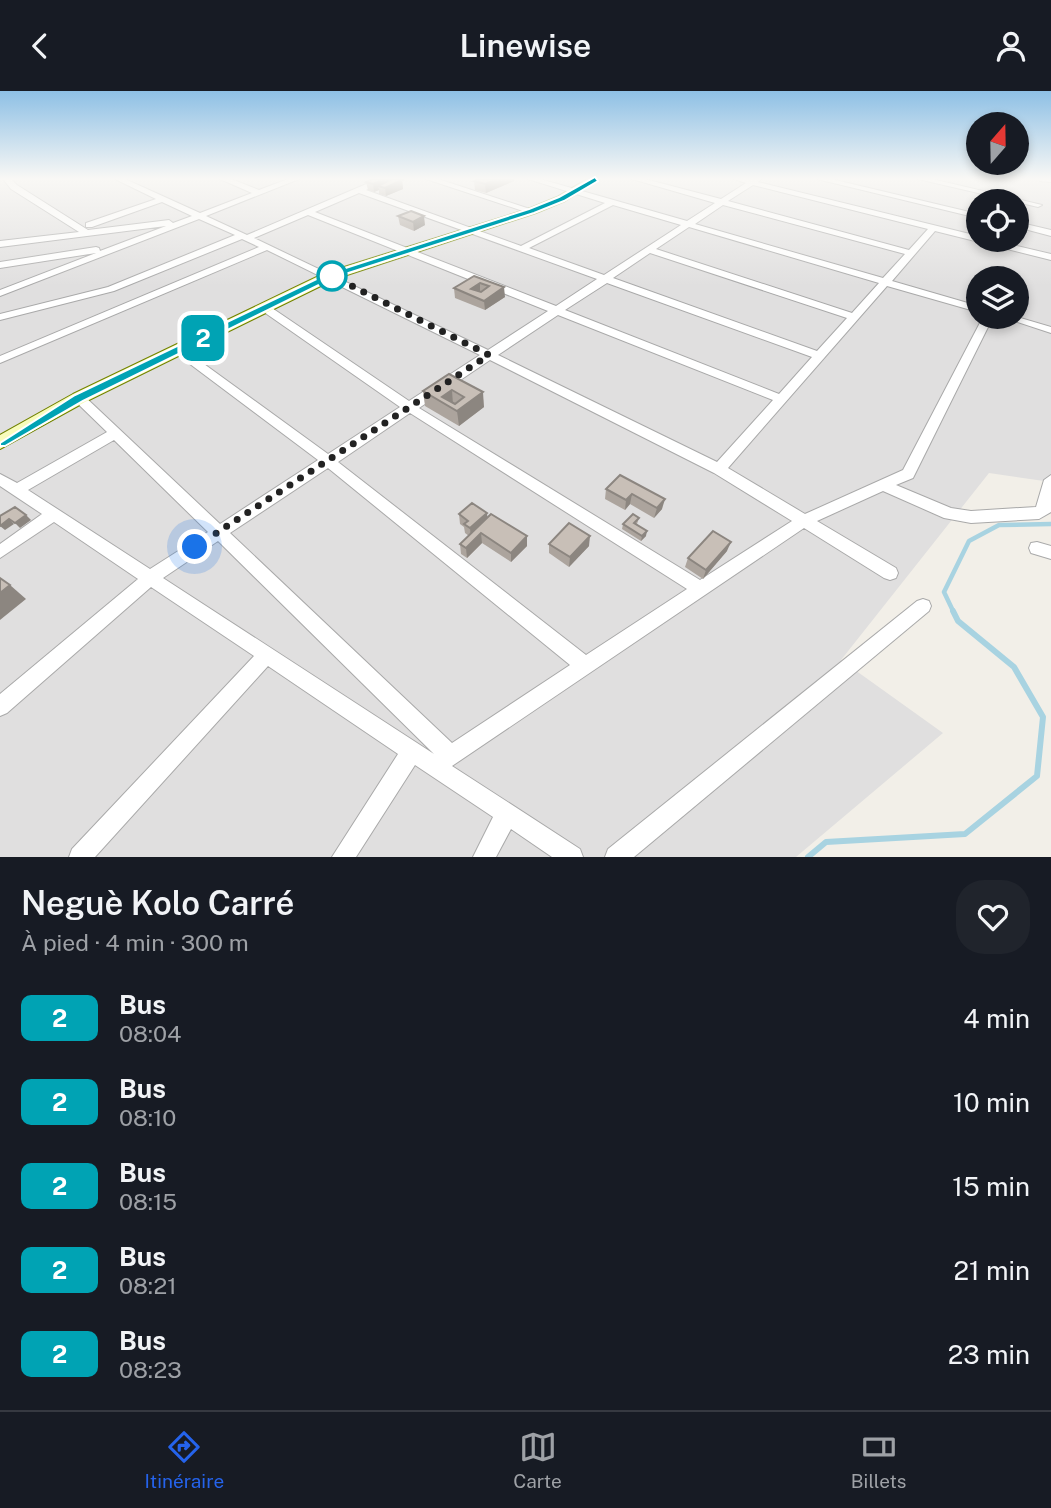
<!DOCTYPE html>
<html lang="fr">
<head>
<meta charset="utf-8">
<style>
  :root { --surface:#171b24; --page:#20242c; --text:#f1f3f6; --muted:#9ea1a6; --line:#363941; --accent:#2563eb }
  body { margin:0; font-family:"Public Sans",sans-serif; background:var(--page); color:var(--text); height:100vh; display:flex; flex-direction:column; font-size:26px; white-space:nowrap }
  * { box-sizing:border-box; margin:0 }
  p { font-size:23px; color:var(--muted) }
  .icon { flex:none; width:38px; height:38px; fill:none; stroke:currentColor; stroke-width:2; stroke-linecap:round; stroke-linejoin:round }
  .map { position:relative; height:766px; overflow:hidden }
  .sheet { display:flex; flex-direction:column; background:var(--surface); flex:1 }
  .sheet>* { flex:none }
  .badge { padding:0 14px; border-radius:10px; font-size:24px; line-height:46px }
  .needle { width:46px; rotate:20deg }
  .fabs { position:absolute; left:966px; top:21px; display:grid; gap:14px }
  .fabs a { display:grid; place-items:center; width:63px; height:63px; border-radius:50%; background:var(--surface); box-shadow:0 4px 10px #0003; font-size:35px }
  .you { position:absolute; width:35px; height:35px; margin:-18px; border:5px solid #fff; border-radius:50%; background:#1a73e8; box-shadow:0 0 0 10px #1a73e833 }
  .map>.badge { position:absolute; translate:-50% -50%; box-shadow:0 0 0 4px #fff }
  .round { display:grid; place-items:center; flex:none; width:74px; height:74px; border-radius:28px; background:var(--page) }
  .head { display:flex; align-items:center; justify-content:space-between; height:119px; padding:0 21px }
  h1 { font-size:33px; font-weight:600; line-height:52px }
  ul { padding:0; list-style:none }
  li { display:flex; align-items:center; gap:21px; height:84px; padding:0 21px }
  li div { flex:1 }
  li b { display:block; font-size:26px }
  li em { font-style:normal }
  li .badge { min-width:77px; font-weight:700; text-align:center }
  header { display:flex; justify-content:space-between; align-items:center; height:91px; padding:0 21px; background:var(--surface); font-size:32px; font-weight:600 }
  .menu { display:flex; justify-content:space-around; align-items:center; height:98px; border-top:2px solid var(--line); background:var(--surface); font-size:19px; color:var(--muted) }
  .menu a { display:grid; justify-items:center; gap:4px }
  .menu .current { color:var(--accent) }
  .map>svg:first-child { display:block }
</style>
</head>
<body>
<header><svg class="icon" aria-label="back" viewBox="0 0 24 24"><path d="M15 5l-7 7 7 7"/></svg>Linewise<svg class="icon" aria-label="person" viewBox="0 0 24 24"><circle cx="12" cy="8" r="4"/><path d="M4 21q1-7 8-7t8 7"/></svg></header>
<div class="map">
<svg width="1051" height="766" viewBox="0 0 1051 766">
  <rect width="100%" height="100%" fill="#f2efe8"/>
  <path fill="#e0dfdf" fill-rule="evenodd" d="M0,88H1051V391L989,382L841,569L943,642L796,766H0ZM978,110H1017V149H978ZM978,187H1017V226H978Z"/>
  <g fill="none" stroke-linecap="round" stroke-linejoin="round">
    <polyline stroke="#a8d3e1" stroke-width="4.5" points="954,522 944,501 969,450 999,434 1051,433"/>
    <polyline stroke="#a8d3e1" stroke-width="6" points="808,766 826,751 965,743 1037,685 1043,626 1014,576 958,530 953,520"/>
    <defs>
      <g id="street">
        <path d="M3,88H11L17,94L88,139L169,129L173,132L192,125L162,111L92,136H86V132L156,108L115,88H125L200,122L252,102L220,88H231L259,99L288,88H299L206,125L247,144L378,88H389L366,99L521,155L605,112L528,88H540L687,130L715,112L632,88H645L721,108L746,92L734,88H761L758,91L978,145V149H991L1051,163V169L935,140L892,190L978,215V221L887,195L728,377L805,423L903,379L983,226H993L913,387L896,394L951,417L971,420L1036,416L1044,389L1051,384V421L1039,428L971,432L944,427L883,400L817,430L896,477L898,482L896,487L890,489L884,487L804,437L452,675L580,758L583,766H552L511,738L496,766H473L493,726L415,674L356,766H332L398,663L268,575L95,766H69L72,758L254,565L151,496L7,622L0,625V603L138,488L54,431L0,467V453L42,423L0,395V383L17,392L107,341L75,310L73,307L79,303L83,304L220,433L318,369L174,261V257H182L328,363L400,316L261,219V215H269L409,310L480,264L267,159L0,272V265L259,156L242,148L114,200L0,229V223L108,196L235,144L199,128L0,205V199L96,162L0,177V171L96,156L99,157L100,160L166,135L0,156V150L79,141L11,98ZM753,94L928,138L909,159L728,110ZM359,102L597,188L556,215L315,121ZM613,114L681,134L604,184L529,157ZM723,114L905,163L883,187L695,133ZM308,124L548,220L488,259L254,147ZM689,136L879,192L852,222L656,158ZM650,162L847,227L817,260L613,187ZM607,192L812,266L779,303L565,219ZM558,224L773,309L717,371L498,264ZM490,269L714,382L792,430L700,489L419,317ZM410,322L687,498L586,564L338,371ZM114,349L208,441L150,478L28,399ZM328,377L570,574L452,652L230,442ZM218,450L434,663L163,487Z"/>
        <polygon points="426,88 438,88 536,120 529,122"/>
        <polygon points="817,88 831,88 978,123 978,127"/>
        <polygon points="918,88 932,88 1042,114 1038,116"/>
        <polygon points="1039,88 1051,88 1051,91 1040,90"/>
        <polygon points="1017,131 1051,139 1051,145 1017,136"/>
        <polygon points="1002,226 1017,226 1051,236 1051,242"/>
        <polygon points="1037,451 1051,455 1051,468 1031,462 1029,457 1031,452"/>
        <polygon points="923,508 929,510 931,515 929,520 634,766 605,766 608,758 917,510"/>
      </g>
      <polygon id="secondary" points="587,88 600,88 565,110 536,122 335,188 85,311 0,358 0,344 73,303 325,182 528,118 557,106"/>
    </defs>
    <use href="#street" stroke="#a9a9a9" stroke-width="2"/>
    <use href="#secondary" stroke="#718200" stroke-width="2"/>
    <use href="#street" fill="#fff" fill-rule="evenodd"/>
    <use href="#secondary" fill="#f8fcbc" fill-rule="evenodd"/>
  </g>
  <g fill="#aca49d">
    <polygon points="372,88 402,89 403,98 386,105 379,103 379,99 374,101 368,99 366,91"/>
    <polygon points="479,88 514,88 514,90 486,102 475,99 474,90"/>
    <polygon points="398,125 425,134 414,140 400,134"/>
    <polygon points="474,185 505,206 485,219 455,207 454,197"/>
    <polygon points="449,283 484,316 459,335 425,315 423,300"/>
    <polygon points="620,384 662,418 654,427 630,413 625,419 605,408 606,398"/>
    <polygon points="459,423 488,426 527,445 527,455 511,471 482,452 467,467 461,463 460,453 469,445 465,442 464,436 460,433"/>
    <polygon points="639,427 637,433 646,445 641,450 622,438 623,433"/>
    <polygon points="549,453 589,455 569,476 549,462"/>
    <polygon points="727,460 703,488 685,476 688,467"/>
  </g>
  <g fill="#8c8680">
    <polygon points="499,88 514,88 514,90 486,102 485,93"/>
    <polygon points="383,89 384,97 378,95 379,99 374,101 373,93"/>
    <polygon points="402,89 403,98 386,105 385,97"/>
    <polygon points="424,125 425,134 414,140 413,131"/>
    <polygon points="480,192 480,201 471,198"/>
    <polygon points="504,196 505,206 485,219 484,210"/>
    <polygon points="452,299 453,314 442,306"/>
    <polygon points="483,301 484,316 459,335 457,320"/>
    <polygon points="632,403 630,413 625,419 626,409"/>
    <polygon points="665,408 662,418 654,427 657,417"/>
    <polygon points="487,422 488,432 471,447 470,437"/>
    <polygon points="26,424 31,429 20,437 15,432"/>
    <polygon points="9,428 14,433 5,439 0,435"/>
    <polygon points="647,440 646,445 641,450 642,445"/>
    <polygon points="481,442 482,452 467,467 466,457"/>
    <polygon points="527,445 527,455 511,471 511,462"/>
    <polygon points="590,445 589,455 569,476 570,466"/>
    <polygon points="731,451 727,460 703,488 706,479"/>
    <polygon points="10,494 26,508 0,529 0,502"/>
  </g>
  <g fill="#c8bfb7" stroke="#8c8680" stroke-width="2" fill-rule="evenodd">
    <polygon points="372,88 398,88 402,89 385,97 378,95 388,90 383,89 373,93 366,91"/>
    <polygon points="479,88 499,88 485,93 474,90"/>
    <polygon points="411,120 424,125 413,131 398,125"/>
    <path d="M474,185L504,196L484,210L454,197ZM480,192L489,195L481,201L471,198Z"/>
    <path d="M449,283L483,301L457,320L423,300ZM452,299L464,306L455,313L442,306Z"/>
    <polygon points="620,384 665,408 657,417 632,403 626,409 606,398"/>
    <polygon points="472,412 487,422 470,437 464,433 468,430 459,423"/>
    <polygon points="15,416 26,424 15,432 9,428 0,435 0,425"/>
    <polygon points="491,423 527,445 511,462 481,442 466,457 460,453"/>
    <polygon points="633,423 639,427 634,432 647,440 642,445 623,433"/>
    <polygon points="569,432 590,445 570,466 549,453"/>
    <polygon points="713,440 731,451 706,479 688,467"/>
    <polygon points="0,487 10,494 0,502"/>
  </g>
  <linearGradient id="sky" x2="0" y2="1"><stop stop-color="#8ec0e5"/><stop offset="0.45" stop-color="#f9f8f5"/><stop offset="1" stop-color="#f9f8f5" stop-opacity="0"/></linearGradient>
  <rect width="1051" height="195" fill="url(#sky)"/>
  <polygon fill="#00a3b4" stroke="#fff" stroke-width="2" points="595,86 598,90 564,110 534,122 333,187 83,310 5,355 0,355 0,352 75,304 327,183 529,118 559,106"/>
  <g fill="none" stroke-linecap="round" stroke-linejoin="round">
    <polyline stroke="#222" stroke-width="7" stroke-dasharray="0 12.6" points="195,456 489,264 332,185"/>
  </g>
  <circle fill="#fff" stroke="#00a3b4" stroke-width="3.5" cx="332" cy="185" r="14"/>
</svg>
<div class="fabs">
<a><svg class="needle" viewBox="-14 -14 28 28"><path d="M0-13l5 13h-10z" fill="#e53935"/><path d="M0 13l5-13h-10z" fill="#9ea1a6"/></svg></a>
<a><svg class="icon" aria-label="locate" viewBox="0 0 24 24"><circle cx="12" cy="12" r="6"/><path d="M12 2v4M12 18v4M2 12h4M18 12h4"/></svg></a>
<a><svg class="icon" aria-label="layers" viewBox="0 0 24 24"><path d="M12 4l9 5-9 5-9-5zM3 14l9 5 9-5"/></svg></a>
</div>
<div class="you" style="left:195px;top:456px"></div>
<b class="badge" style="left:203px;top:247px;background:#00a3b4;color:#fff">2</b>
</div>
<section class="sheet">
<div class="head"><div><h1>Neguè Kolo Carré</h1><p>À pied · 4 min · 300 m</p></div><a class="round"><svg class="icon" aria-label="heart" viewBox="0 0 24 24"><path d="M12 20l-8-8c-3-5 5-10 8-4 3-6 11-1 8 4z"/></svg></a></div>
<ul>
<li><span class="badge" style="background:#00a3b4;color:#fff">2</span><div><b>Bus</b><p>08:04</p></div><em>4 min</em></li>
<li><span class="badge" style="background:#00a3b4;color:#fff">2</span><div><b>Bus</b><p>08:10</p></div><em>10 min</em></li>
<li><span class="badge" style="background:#00a3b4;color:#fff">2</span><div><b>Bus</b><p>08:15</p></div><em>15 min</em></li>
<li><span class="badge" style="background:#00a3b4;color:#fff">2</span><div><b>Bus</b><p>08:21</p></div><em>21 min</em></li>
<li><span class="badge" style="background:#00a3b4;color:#fff">2</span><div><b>Bus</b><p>08:23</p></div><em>23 min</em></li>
</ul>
</section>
<nav class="menu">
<a class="current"><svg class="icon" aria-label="directions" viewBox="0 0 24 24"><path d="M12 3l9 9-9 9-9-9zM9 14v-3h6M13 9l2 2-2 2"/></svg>Itinéraire</a>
<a><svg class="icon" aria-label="map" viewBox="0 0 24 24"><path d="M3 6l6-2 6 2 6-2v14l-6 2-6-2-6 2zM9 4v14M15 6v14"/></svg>Carte</a>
<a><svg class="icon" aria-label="tickets" viewBox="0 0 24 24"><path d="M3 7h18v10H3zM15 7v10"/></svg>Billets</a>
</nav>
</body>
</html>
